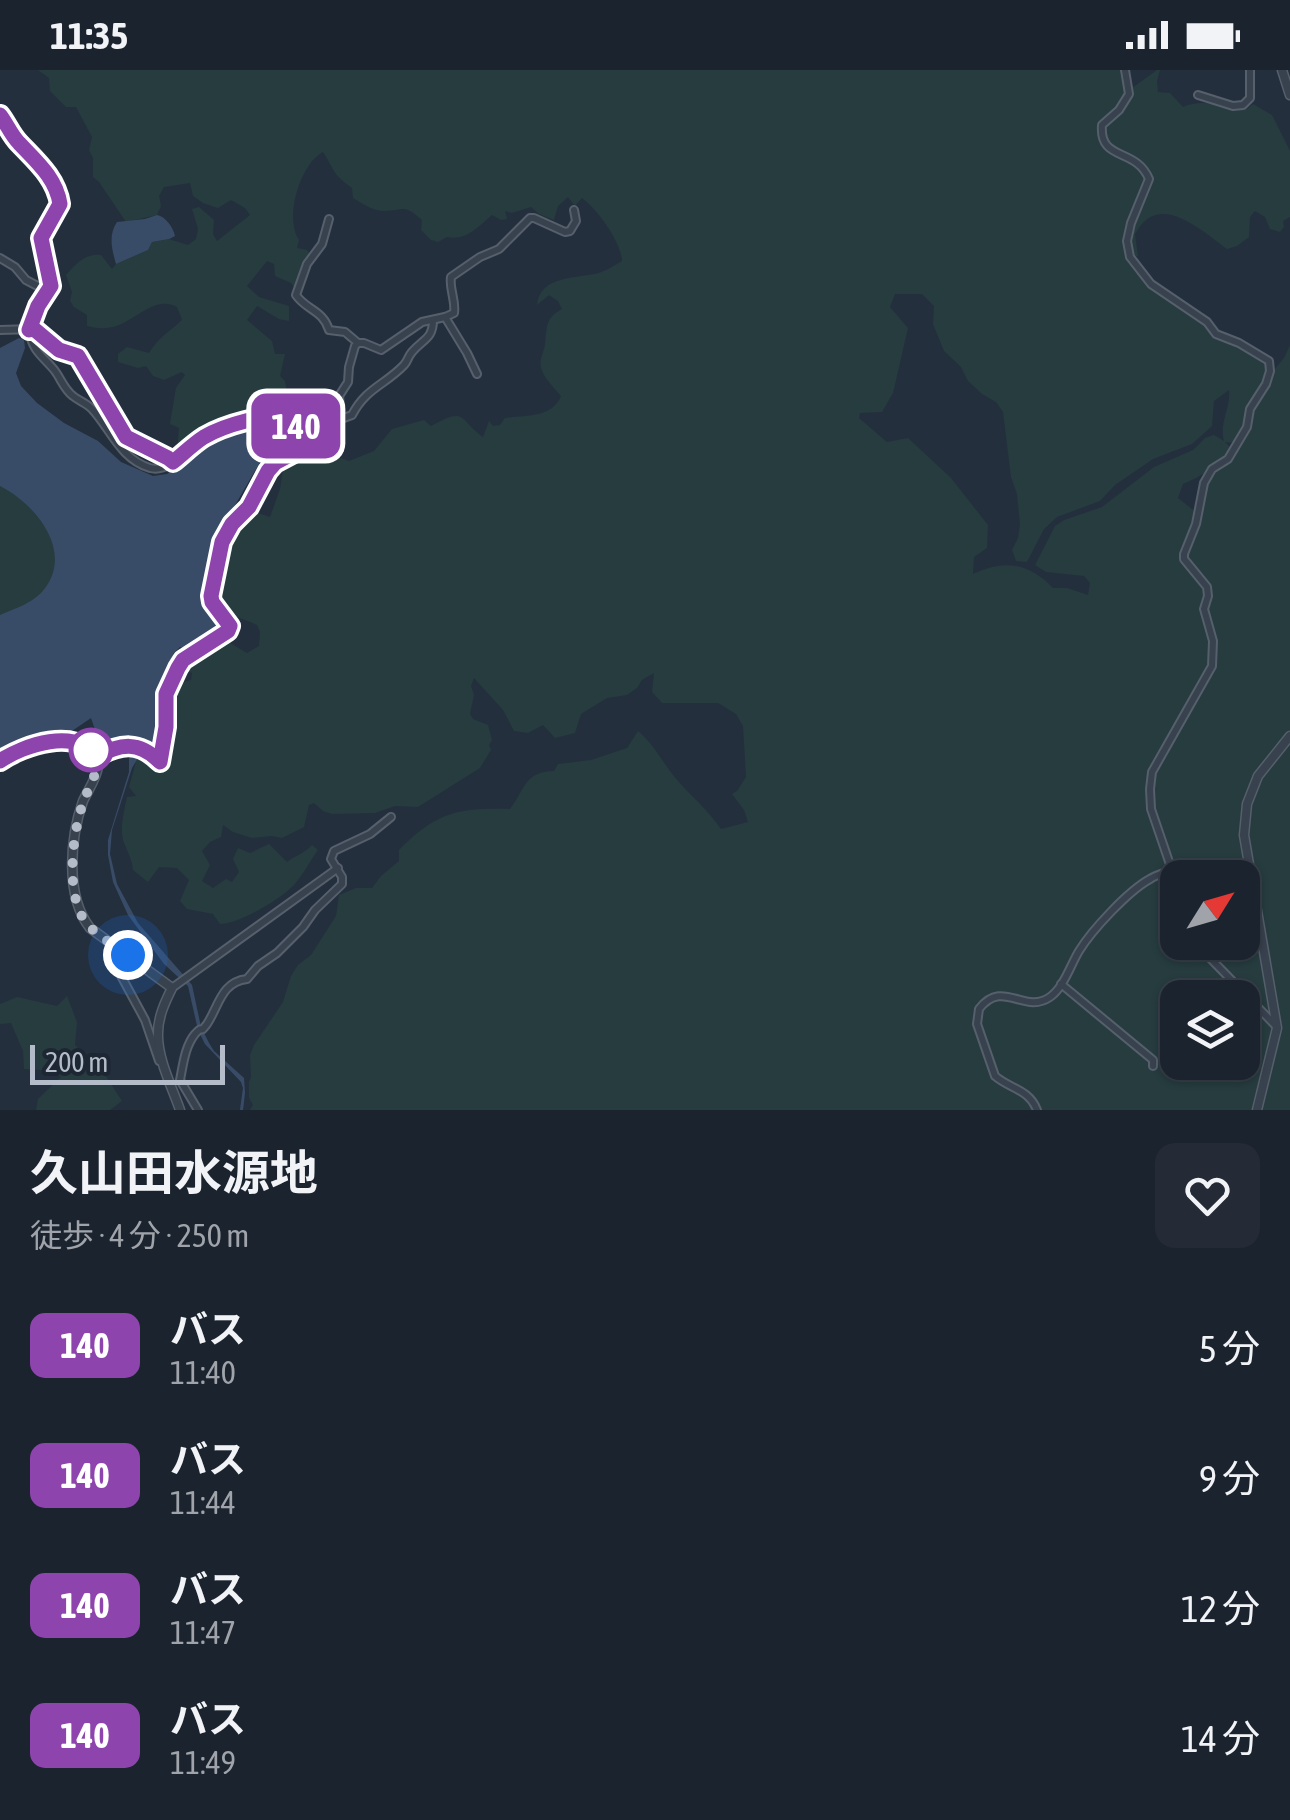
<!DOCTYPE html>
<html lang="ja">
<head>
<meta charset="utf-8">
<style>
  :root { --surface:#1b232e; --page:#242b36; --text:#f1f3f6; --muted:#a0a4aa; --line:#39404a }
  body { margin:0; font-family:"Asap Condensed","Noto Sans JP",sans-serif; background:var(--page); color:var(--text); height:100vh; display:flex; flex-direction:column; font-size:38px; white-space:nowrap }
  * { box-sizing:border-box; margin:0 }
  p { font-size:32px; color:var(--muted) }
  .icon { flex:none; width:55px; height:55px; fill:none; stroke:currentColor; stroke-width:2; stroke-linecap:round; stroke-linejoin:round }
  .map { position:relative; height:1040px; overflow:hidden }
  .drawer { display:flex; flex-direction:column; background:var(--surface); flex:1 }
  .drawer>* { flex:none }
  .badge { padding:0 20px; border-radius:15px; font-size:35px; line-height:65px }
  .needle { width:65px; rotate:53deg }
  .buttons { position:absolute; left:1160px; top:790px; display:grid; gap:20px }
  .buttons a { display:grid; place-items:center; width:100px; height:100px; border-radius:20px; background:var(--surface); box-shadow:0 2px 8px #0004,0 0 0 2px var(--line); font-size:50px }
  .scale { position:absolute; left:30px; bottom:25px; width:195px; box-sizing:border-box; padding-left:10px; border:5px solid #b4bcc9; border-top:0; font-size:28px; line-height:35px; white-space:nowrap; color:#b4bcc9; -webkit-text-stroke:8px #1d2633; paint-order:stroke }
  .you { position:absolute; width:50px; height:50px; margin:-25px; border:8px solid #fff; border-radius:50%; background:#1a73e8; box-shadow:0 0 0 15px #1a73e833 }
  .map>.badge { position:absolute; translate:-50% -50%; box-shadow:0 0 0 5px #fff }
  .round { display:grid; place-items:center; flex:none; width:105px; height:105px; border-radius:20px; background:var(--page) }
  .headline { display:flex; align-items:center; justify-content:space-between; height:170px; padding:0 30px }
  h1 { font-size:48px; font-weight:700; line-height:75px }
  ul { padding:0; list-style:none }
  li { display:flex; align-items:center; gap:30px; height:130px; padding:0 30px }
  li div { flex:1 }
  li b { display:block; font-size:38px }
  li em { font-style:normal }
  li .badge { min-width:110px; font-weight:700; text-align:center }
  .status { display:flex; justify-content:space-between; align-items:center; height:70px; padding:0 50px; background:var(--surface); direction:ltr }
  .status svg { height:28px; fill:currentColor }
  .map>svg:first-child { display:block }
</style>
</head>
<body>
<div class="status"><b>11:35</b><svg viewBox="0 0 49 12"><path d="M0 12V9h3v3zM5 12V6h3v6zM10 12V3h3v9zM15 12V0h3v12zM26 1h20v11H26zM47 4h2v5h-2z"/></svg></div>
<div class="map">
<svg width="1290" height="1040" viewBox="0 0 1290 1040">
  <rect width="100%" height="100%" fill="#242f3e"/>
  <g fill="#263c3f" fill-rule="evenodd">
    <path d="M38,0H1123L1127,24L1100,63C1105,88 1123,80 1138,94C1142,98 1144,104 1147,109L1133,139L1126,171L1140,204L1206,253L1215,265L1238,275L1267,292L1268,300L1246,357L1236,373L1225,372L1231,378C1220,394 1201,407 1183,414L1178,428L1197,443L1181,478V491L1203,520L1210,518V516L1193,496L1188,484L1200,455L1208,414L1215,402L1230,391L1240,376L1250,359L1254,341L1269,315L1273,301L1284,288L1290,275V1040H250L253,1035L249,1028V1012L251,1007L250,985L254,975L283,932L291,906L298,895L311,885L336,846L339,825L356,818H372L381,806L399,791V780C437,742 457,738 510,739C526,718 524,702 554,701L558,694L591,690L627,678L638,661C655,675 663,694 678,711C694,729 707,739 721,759L748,752L744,740L732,724L737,721L746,707L743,656L736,644L718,633H662L652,622L654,603L642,610L637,618L627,625L607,628L581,644L575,663L555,668L543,655L528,663L514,661L503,640L474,608L471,616L474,625L470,644L473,649L488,655L492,670L489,675L491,680L480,698L418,737L395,736L375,743L332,744L323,741L314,733L309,735L304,757L282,768L272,766L252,768L233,762L223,755L221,767L210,772L202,781L210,795L202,811L213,818L226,809L232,812L239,802L233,789L238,778L250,783L269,774L287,792C296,785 305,783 312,775L318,780C310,791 303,805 294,815C281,829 239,854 220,854L213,844L187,839L180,831L189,810L177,798L159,797L148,812L133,800C132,789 128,783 124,773C119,759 124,742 127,727L136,726L129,717L137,688L153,690L164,696L169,637L177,614L191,610L192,603L185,600L189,590L225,570L247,583L259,576L260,562L257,555L225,542L214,532L223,490L234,457L252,441L270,447L280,419L283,400L287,391L325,367L329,384L349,391L374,381L392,359L424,350L431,356C467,336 458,349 483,367L489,351L493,356L500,355L505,348C526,345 552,348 561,326C554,318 544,308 541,298C539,289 544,282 545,274C547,257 545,248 562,239L558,231L549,225L537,235C540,205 576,209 599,203C607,200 614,196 622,191C621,172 598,140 582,128L575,136L568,127L558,136L554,150L539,144L531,137L512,143L505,141L507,149L501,150L492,145C478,157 466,171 447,167L438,172L431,170L421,160L422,150C402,133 406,141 384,141C373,141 363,134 353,128L352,118C331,103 336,102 323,82C300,94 284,148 299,170L297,178L307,180L310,184L296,220L291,213L275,206L274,194L267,191L247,216L259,227L289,236V251L279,249L257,236L247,250L272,271L275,284H285L280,306L285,311L288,327L294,330L276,344L218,357L177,382L179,358L170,354L176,318L185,305L182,302L164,310L153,306L146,296L138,298L118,292V284L127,277L149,283C160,266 168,263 182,250L177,237C152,223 131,258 105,258C99,259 93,257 87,256V245L74,237L70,231L72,222L66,205C76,194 85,183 101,185L112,199L116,194L148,180L152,172L169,169L188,175L196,169L198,159L192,139L199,137L214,150L213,164L217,171L250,145L245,138L231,130L218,138L203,133L193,126L190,113L164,117L159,126L161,136L157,145L126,152L99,112L93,107V88L89,80L92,67L76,37H66L50,21L49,8ZM895,224H922L934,236L933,254L944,281L961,297L968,311L982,324L996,332L1003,342L1011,407L1017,424L1020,454L1018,468L1012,480L1016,491L1027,492L1044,459L1057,447L1100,431L1115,415L1153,389L1192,374L1212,356L1214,331L1229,320C1231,339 1219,351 1224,371L1214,365L1205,368L1193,380L1154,397L1102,437L1064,450L1055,456L1035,495L1046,502L1084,506L1090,513L1088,525L1067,518H1053C1029,493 1004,489 973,504L974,487L987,478L988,455L951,408L908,368L887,372L859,348L860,343L882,342L893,323L908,258L890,237ZM1178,808H1242V872H1178ZM1178,928H1242V992H1178Z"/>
    <path d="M1157,0H1160L1157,11L1158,22L1170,23L1183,37C1205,27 1224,39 1247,39L1253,34L1272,45L1290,81V147L1283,151L1284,157L1280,162L1270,159L1265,147L1255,141L1250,147L1249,167L1237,176L1227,179C1207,165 1169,129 1145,151C1140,155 1138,160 1135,164L1138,186L1131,187C1126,158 1139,135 1149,109L1146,99L1104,72L1103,56L1130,25L1132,18Z"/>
    <polygon points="0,410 18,420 61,475 51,523 0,548"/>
    <polygon points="67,926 77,952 75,975 105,1005 122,1031 110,1040 36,1040 38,1029 61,1007 55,1001 24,999 23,981 11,953 0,954 0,934 17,927 57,936"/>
  </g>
  <g fill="#394c67">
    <path d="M157,145C166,147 173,157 175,166L169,169L152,172L148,180L116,194C112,180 108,165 117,152L145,149Z"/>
    <path d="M19,268L24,270L25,278L16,303L21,316L37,333L64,353L98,371L121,392L153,406L167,404L229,360L262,353L272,365L270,375L220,461L205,524V529L217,559L200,576L193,581L180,577L173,584L172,604L162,626L161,673L158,685C134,671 127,670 102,680L91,648L69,663L23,672L0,684V545C14,539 30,534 41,523C77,484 36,434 0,416V278Z"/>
    <polygon points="129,685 138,688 132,698 112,760 110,784 117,814 138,853 192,915 201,957 209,973 214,981 244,1008 245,1023 243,1040 240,1040 243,1018 241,1012 205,974 198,960 188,916 164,894 128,845 113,812 108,785 108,770 129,702"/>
  </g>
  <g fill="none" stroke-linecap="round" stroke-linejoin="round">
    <defs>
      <g id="minor">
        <path d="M1125,0L1129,24L1119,40L1102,55C1099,92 1136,77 1149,109L1131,153L1127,171L1130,187L1151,214L1207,252L1216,264L1239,273L1269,291L1270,301L1266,314L1250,339L1247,357L1228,389L1212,399L1204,413L1196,454L1184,484V489L1207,517L1208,526L1204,539L1213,571L1212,596L1152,702L1150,719L1151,739L1178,818"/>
        <polyline points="1198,25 1233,36 1243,35 1250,28 1250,0"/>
        <path d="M0,45C7,54 11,65 19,73C37,92 56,108 60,134L41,168L51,216C43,226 28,250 30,263C32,281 45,288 55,301C61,309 64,319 73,326C79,331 86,333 92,339C110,358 120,389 150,398C171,403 187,378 202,369C219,358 272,339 290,350C298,355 303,367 307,375"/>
        <path d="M329,149L322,174L307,194L296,225C306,240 323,240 329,260L345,262L358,273"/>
        <polyline points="0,188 15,197 26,210 47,221"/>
        <path d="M445,247L454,243C456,230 449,219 451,207L480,187L499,179L530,148H534L565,162L570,161L576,151L574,140"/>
        <polyline points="0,260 33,259 59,280 78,285 126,367 168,388 173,393"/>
        <path d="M341,349L352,345C366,318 385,315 404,295C409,289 407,288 412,282C423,269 433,269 433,250"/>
        <path d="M96,687C120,674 139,670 159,691"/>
        <polyline points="160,692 165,675 166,624 178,598 183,590 228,561 230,555 212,532 211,525 225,465 232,454 249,437 268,401 275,393 324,365 341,349 339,326 348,312 349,297 355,276 358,273 364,273 381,280 422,252 445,247 467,283 477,304"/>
        <polyline points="1165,853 1178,848"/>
        <polyline points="1199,872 1210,888 1276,956"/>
        <polyline points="132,888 119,902 145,950 159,991"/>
        <polyline points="1061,914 1153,990 1153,996"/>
        <polyline points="172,918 338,798"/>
        <path d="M198,1040L180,1010C183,995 185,976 195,964C205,953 198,966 207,954C219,936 221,912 247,909L258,896L277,883L303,857L315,840L342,814V807L331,789L334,781L370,764L391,747"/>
        <path d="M1037,1040C1029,1019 1010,1019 995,1006L977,954L979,939C1003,908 1024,945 1050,927C1064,917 1070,896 1079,881C1092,860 1128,821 1150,809C1156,805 1164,803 1172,800"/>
      </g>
      <g id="tertiary">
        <polyline points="1282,0 1290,25"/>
        <path d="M0,691C18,679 101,651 98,696C97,708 88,720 83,731C70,768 65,826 90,858L172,918C165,932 158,947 158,963C157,988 172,1017 180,1040"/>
        <polyline points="1257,1040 1277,958 1244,765 1247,734 1258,706 1290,666"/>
      </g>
    </defs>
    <use href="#minor" stroke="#565f6c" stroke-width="10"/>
    <use href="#tertiary" stroke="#565f6c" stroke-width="11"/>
    <use href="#minor" stroke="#38414e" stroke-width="6"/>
    <use href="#tertiary" stroke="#38414e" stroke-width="8"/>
  </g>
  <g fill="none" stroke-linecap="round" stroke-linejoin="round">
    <defs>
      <path id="line" d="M0,45C7,54 11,65 19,73C37,92 56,108 60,134L41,168L51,216L38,236L29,260L34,259L59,280L78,286L126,367L168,388L173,392C183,384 193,374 204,367C221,357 270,340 289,350C298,354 302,367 307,376L275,393L268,401L249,437L232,454L222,472L211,526L212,532L230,556L228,561L183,590L178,598L166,624V657L160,692C139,671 121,673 96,687C76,657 24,675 0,691"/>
    </defs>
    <use href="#line" stroke="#fff" stroke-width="22"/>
    <use href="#line" stroke="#8e44ad" stroke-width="15"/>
    <path stroke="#b4bcc9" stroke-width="10" stroke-dasharray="0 18" d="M91,680L89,677L98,691C96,707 87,720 82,736C72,767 64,832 90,857C101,868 116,876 128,885"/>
  </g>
  <circle fill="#fff" stroke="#8e44ad" stroke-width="5" cx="91" cy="680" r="20"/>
</svg>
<div class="buttons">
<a><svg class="needle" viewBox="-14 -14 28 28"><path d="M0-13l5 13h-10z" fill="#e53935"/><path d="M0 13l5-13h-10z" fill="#a0a4aa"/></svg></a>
<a><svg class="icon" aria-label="layers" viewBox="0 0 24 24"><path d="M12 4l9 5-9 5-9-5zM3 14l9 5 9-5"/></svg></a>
</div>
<div class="scale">200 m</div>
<div class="you" style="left:128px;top:885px"></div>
<b class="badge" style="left:296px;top:356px;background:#8e44ad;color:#fff">140</b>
</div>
<section class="drawer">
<div class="headline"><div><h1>久山田水源地</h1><p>徒歩 · 4 分 · 250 m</p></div><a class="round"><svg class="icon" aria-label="heart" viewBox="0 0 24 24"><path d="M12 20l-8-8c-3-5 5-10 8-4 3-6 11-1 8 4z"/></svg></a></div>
<ul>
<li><span class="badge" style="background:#8e44ad;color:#fff">140</span><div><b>バス</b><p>11:40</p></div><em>5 分</em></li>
<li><span class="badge" style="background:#8e44ad;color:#fff">140</span><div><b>バス</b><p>11:44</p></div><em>9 分</em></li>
<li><span class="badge" style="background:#8e44ad;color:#fff">140</span><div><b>バス</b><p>11:47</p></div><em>12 分</em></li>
<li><span class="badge" style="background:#8e44ad;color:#fff">140</span><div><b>バス</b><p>11:49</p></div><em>14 分</em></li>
</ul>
</section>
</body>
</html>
